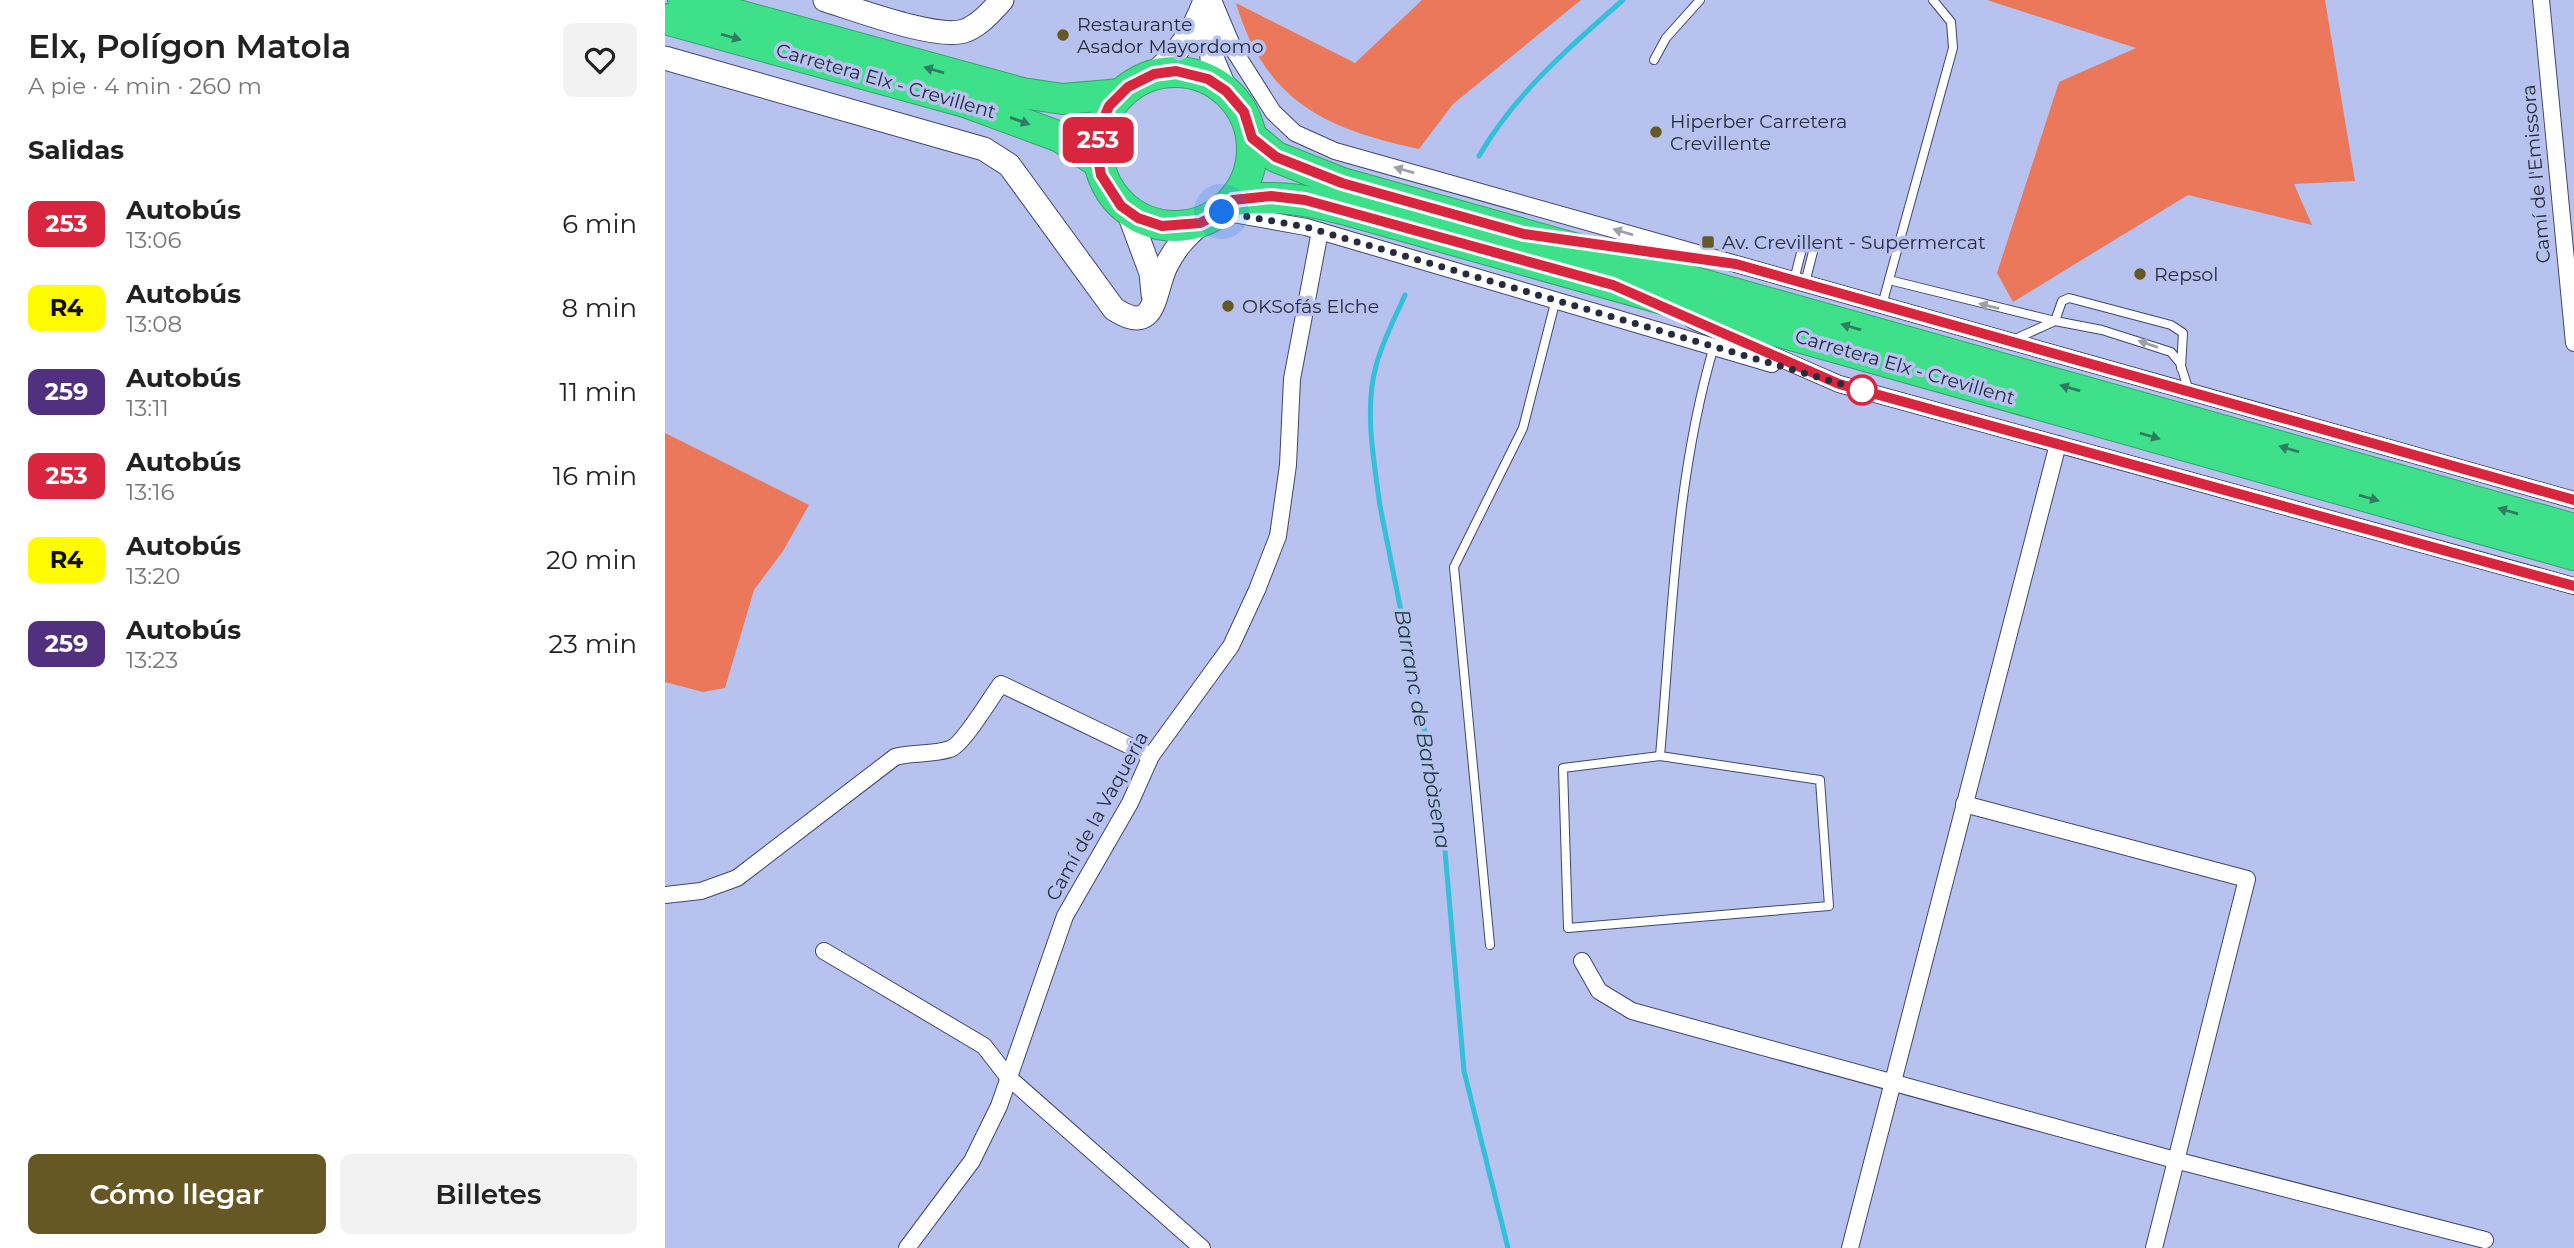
<!DOCTYPE html>
<html lang="es">
<head>
<meta charset="utf-8">
<style>
  :root { --surface:#fff; --page:#f2f2f2; --text:#222; --muted:#767676; --accent:#655825 }
  body { margin:0; font-family:Montserrat,sans-serif; background:var(--page); color:var(--text); height:100vh; display:flex; flex-direction:column; font-size:26px; white-space:nowrap }
  * { box-sizing:border-box; margin:0 }
  p { font-size:23px; color:var(--muted) }
  .icon { flex:none; width:38px; height:38px; fill:none; stroke:currentColor; stroke-width:2; stroke-linecap:round; stroke-linejoin:round }
  .map { position:relative; flex:1; overflow:hidden }
  .panel { display:flex; flex-direction:column; background:var(--surface); width:665px }
  .panel>* { flex:none }
  .badge { padding:0 14px; border-radius:10px; font-size:24px; line-height:46px }
  .you { position:absolute; width:35px; height:35px; margin:-18px; border:5px solid #fff; border-radius:50%; background:#1a73e8; box-shadow:0 0 0 10px #1a73e833 }
  .map>.badge { position:absolute; translate:-50% -50%; box-shadow:0 0 0 4px #fff }
  h2 { padding:0 28px; font-size:26px; line-height:63px }
  .round { display:grid; place-items:center; flex:none; width:74px; height:74px; border-radius:10px; background:var(--page) }
  .overview { display:flex; align-items:center; justify-content:space-between; height:119px; padding:0 28px }
  h1 { font-size:33px; font-weight:600; line-height:52px }
  .action { display:flex; gap:14px; margin-top:auto; padding:14px 28px }
  .action a { flex:1; height:80px; border-radius:10px; background:var(--accent); color:#fff; font-size:28px; font-weight:600; line-height:80px; text-align:center }
  .action a+a { background:var(--page); color:var(--text) }
  ul { padding:0; list-style:none }
  li { display:flex; align-items:center; gap:21px; height:84px; padding:0 28px }
  li div { flex:1 }
  li b { display:block; font-size:26px }
  li em { font-style:normal }
  li .badge { min-width:77px; font-weight:700; text-align:center }
  main { display:flex; flex:1; min-height:0 }
  .map>svg:first-child { display:block }
</style>
</head>
<body>
<main>
<section class="panel">
<div class="overview"><div><h1>Elx, Polígon Matola</h1><p>A pie · 4 min · 260 m</p></div><a class="round"><svg class="icon" aria-label="heart" viewBox="0 0 24 24"><path d="M12 20l-8-8c-3-5 5-10 8-4 3-6 11-1 8 4z"/></svg></a></div>
<h2>Salidas</h2>
<ul>
<li><span class="badge" style="background:#d7263d;color:#fff">253</span><div><b>Autobús</b><p>13:06</p></div><em>6 min</em></li>
<li><span class="badge" style="background:#fffb01;color:#111">R4</span><div><b>Autobús</b><p>13:08</p></div><em>8 min</em></li>
<li><span class="badge" style="background:#513080;color:#fff">259</span><div><b>Autobús</b><p>13:11</p></div><em>11 min</em></li>
<li><span class="badge" style="background:#d7263d;color:#fff">253</span><div><b>Autobús</b><p>13:16</p></div><em>16 min</em></li>
<li><span class="badge" style="background:#fffb01;color:#111">R4</span><div><b>Autobús</b><p>13:20</p></div><em>20 min</em></li>
<li><span class="badge" style="background:#513080;color:#fff">259</span><div><b>Autobús</b><p>13:23</p></div><em>23 min</em></li>
</ul>
<div class="action"><a>Cómo llegar</a><a>Billetes</a></div>
</section>
<div class="map">
<svg width="1909" height="1248" viewBox="0 0 1909 1248">
  <rect width="100%" height="100%" fill="#b7c2ef"/>
  <g fill="#eb785b">
    <path d="M757,0H916L788,104L754,149C660,129 600,101 571,3L690,63Z"/>
    <polygon points="1322,0 1660,0 1690,181 1629,184 1647,225 1523,195 1348,302 1332,273 1394,82 1471,48"/>
    <polygon points="0,433 144,505 118,551 89,590 60,688 38,692 0,682"/>
  </g>
  <g fill="none" stroke-linecap="round" stroke-linejoin="round">
    <g stroke="#34bfdb" stroke-width="5">
      <path d="M814,156C849,95 905,46 958,0"/>
      <path d="M740,295C730,318 717,342 711,366C699,409 709,462 715,506L777,816L799,1071L843,1248"/>
    </g>
    <defs>
      <g id="lane">
        <polyline points="989,60 1001,38 1035,0"/>
        <polyline points="1129,280 1139,241"/>
        <polyline points="1224,280 1390,321 1397,301 1404,298 1506,325 1518,333 1516,368"/>
        <polyline points="1140,283 1150,244"/>
        <polyline points="1217,305 1288,48 1286,22 1268,0"/>
        <polyline points="1348,340 1390,321 1437,330 1506,352 1515,363 1524,391"/>
        <path d="M995,756L1155,780L1164,906L903,928L898,768L995,756C1007,620 1010,478 1049,346"/>
        <polyline points="825,945 789,567 858,428 891,299"/>
      </g>
      <g id="street">
        <polyline points="548,0 570,52 608,112 630,133 670,151 1909,500"/>
        <polyline points="1876,0 1909,343"/>
        <polyline points="557,212 641,227 1107,364"/>
        <polyline points="948,247 1009,255"/>
        <polyline points="1027,320 1174,384 1909,586"/>
        <polyline points="1299,804 1582,879 1489,1248"/>
        <path d="M0,895L36,891L72,878L230,757C248,752 267,755 285,749C298,745 326,697 336,684L486,756"/>
        <polyline points="159,951 319,1046 343,1077 537,1248"/>
        <polyline points="917,961 934,991 967,1011 1510,1160 1820,1240"/>
        <polyline points="242,1248 307,1161 334,1106 400,916 465,803 486,756 566,646 592,590 613,536 623,465 627,379 655,231"/>
        <polyline points="1185,1248 1393,444"/>
      </g>
      <g id="secondary">
        <path d="M160,0C190,9 272,40 299,31C314,26 326,12 337,0"/>
        <polyline points="542,0 547,58 561,91"/>
        <path d="M0,58L319,149L344,165L449,309C492,337 488,293 501,266C510,248 520,237 535,224"/>
        <path d="M489,74C513,52 528,33 539,3"/>
        <polyline points="463,211 486,273 488,294"/>
      </g>
      <g id="highway">
        <polyline points="18,0 357,93 398,99 456,94"/>
        <polyline points="0,19 300,102 395,137 434,163"/>
        <circle cx="510" cy="149" r="77"/>
        <polyline points="587,137 611,157 677,183 1909,529"/>
        <path d="M568,200C611,195 639,199 681,210L1909,555"/>
      </g>
    </defs>
    <use href="#lane" stroke="#40476e" stroke-width="10"/>
    <use href="#street" stroke="#40476e" stroke-width="18"/>
    <use href="#secondary" stroke="#40476e" stroke-width="25"/>
    <use href="#highway" stroke="#36a16f" stroke-width="32"/>
    <use href="#lane" stroke="#fff" stroke-width="8"/>
    <use href="#street" stroke="#fff" stroke-width="16"/>
    <use href="#secondary" stroke="#fff" stroke-width="23"/>
    <use href="#highway" stroke="#3ee08a" stroke-width="30"/>
  </g>
  <defs><path id="oneway-solid" d="M-6-.8H1V-3.2L6.5 0L1 3.2V.8H-6Z" transform="scale(1.75)"/></defs>
  <g fill="#317c60">
    <use href="#oneway-solid" transform="translate(66 37) rotate(16)"/>
    <use href="#oneway-solid" transform="translate(269 70) rotate(-164)"/>
    <use href="#oneway-solid" transform="translate(355 121) rotate(20)"/>
    <use href="#oneway-solid" transform="translate(1186 327) rotate(-164)"/>
    <use href="#oneway-solid" transform="translate(1405 388) rotate(-164)"/>
    <use href="#oneway-solid" transform="translate(1485 436) rotate(16)"/>
    <use href="#oneway-solid" transform="translate(1624 449) rotate(-164)"/>
    <use href="#oneway-solid" transform="translate(1704 498) rotate(16)"/>
    <use href="#oneway-solid" transform="translate(1843 511) rotate(-164)"/>
  </g>
  <g fill="#9ea0a8">
    <use href="#oneway-solid" transform="translate(739 170) rotate(-164)"/>
    <use href="#oneway-solid" transform="translate(958 232) rotate(-164)"/>
    <use href="#oneway-solid" transform="translate(1324 306) rotate(-166)"/>
    <use href="#oneway-solid" transform="translate(1483 344) rotate(-161)"/>
  </g>
  <g fill="none" stroke-linecap="round" stroke-linejoin="round">
    <defs>
      <polyline id="line" points="1909,500 1071,264 859,234 677,183 611,157 587,138 579,112 561,91 543,79 511,71 489,74 463,87 444,106 434,129 432,153 436,175 456,206 473,218 497,226 535,223 557,212 568,200 606,196 640,200 948,285 1174,384 1909,586"/>
    </defs>
    <use href="#line" stroke="#fff" stroke-width="16"/>
    <use href="#line" stroke="#d7263d" stroke-width="10"/>
    <polyline stroke="#272b3d" stroke-width="7" stroke-dasharray="0 12.6" points="557,212 641,227 1197,390"/>
  </g>
  <g fill="#655825" stroke="#b7c2ef" stroke-width="2.5">
    <circle cx="398" cy="35" r="7"/>
    <circle cx="991" cy="132" r="7"/>
    <rect x="1036" y="235" width="14" height="14" rx="3.5"/>
    <circle cx="1475" cy="274" r="7"/>
    <circle cx="563" cy="306" r="7"/>
  </g>
  <circle fill="#fff" stroke="#d7263d" stroke-width="3.5" cx="1197" cy="390" r="14"/>
  <g text-anchor="middle" dominant-baseline="central" stroke-width="7" stroke-linejoin="round" paint-order="stroke">
    <g font-size="19" fill="#272b3d" stroke="#b7c2ef" text-anchor="start">
      <text x="412" y="24">Restaurante<tspan x="412" dy="22">Asador Mayordomo</tspan></text>
      <text x="1005" y="121">Hiperber Carretera<tspan x="1005" dy="22">Crevillente</tspan></text>
      <text x="1057" y="242">Av. Crevillent - Supermercat</text>
      <text x="1489" y="274">Repsol</text>
      <text x="577" y="306">OKSofás Elche</text>
    </g>
    <g font-size="19" fill="#272b3d" stroke="#b7c2ef">
      <text transform="translate(221 81) rotate(16)">Carretera Elx - Crevillent</text>
      <text transform="translate(1871 174) rotate(-95)">Camí de l'Emissora</text>
      <text transform="translate(1240 367) rotate(16)">Carretera Elx - Crevillent</text>
      <text transform="translate(432 816) rotate(-61)">Camí de la Vaqueria</text>
    </g>
    <g font-size="21" font-style="italic" fill="#1e3a41" stroke="#b7c2ef">
      <text transform="translate(758 729) rotate(80)">Barranc de Barbàsena</text>
    </g>
  </g>
</svg>
<div class="you" style="left:557px;top:212px"></div>
<b class="badge" style="left:433px;top:140px;background:#d7263d;color:#fff">253</b>
</div>
</main>
</body>
</html>
